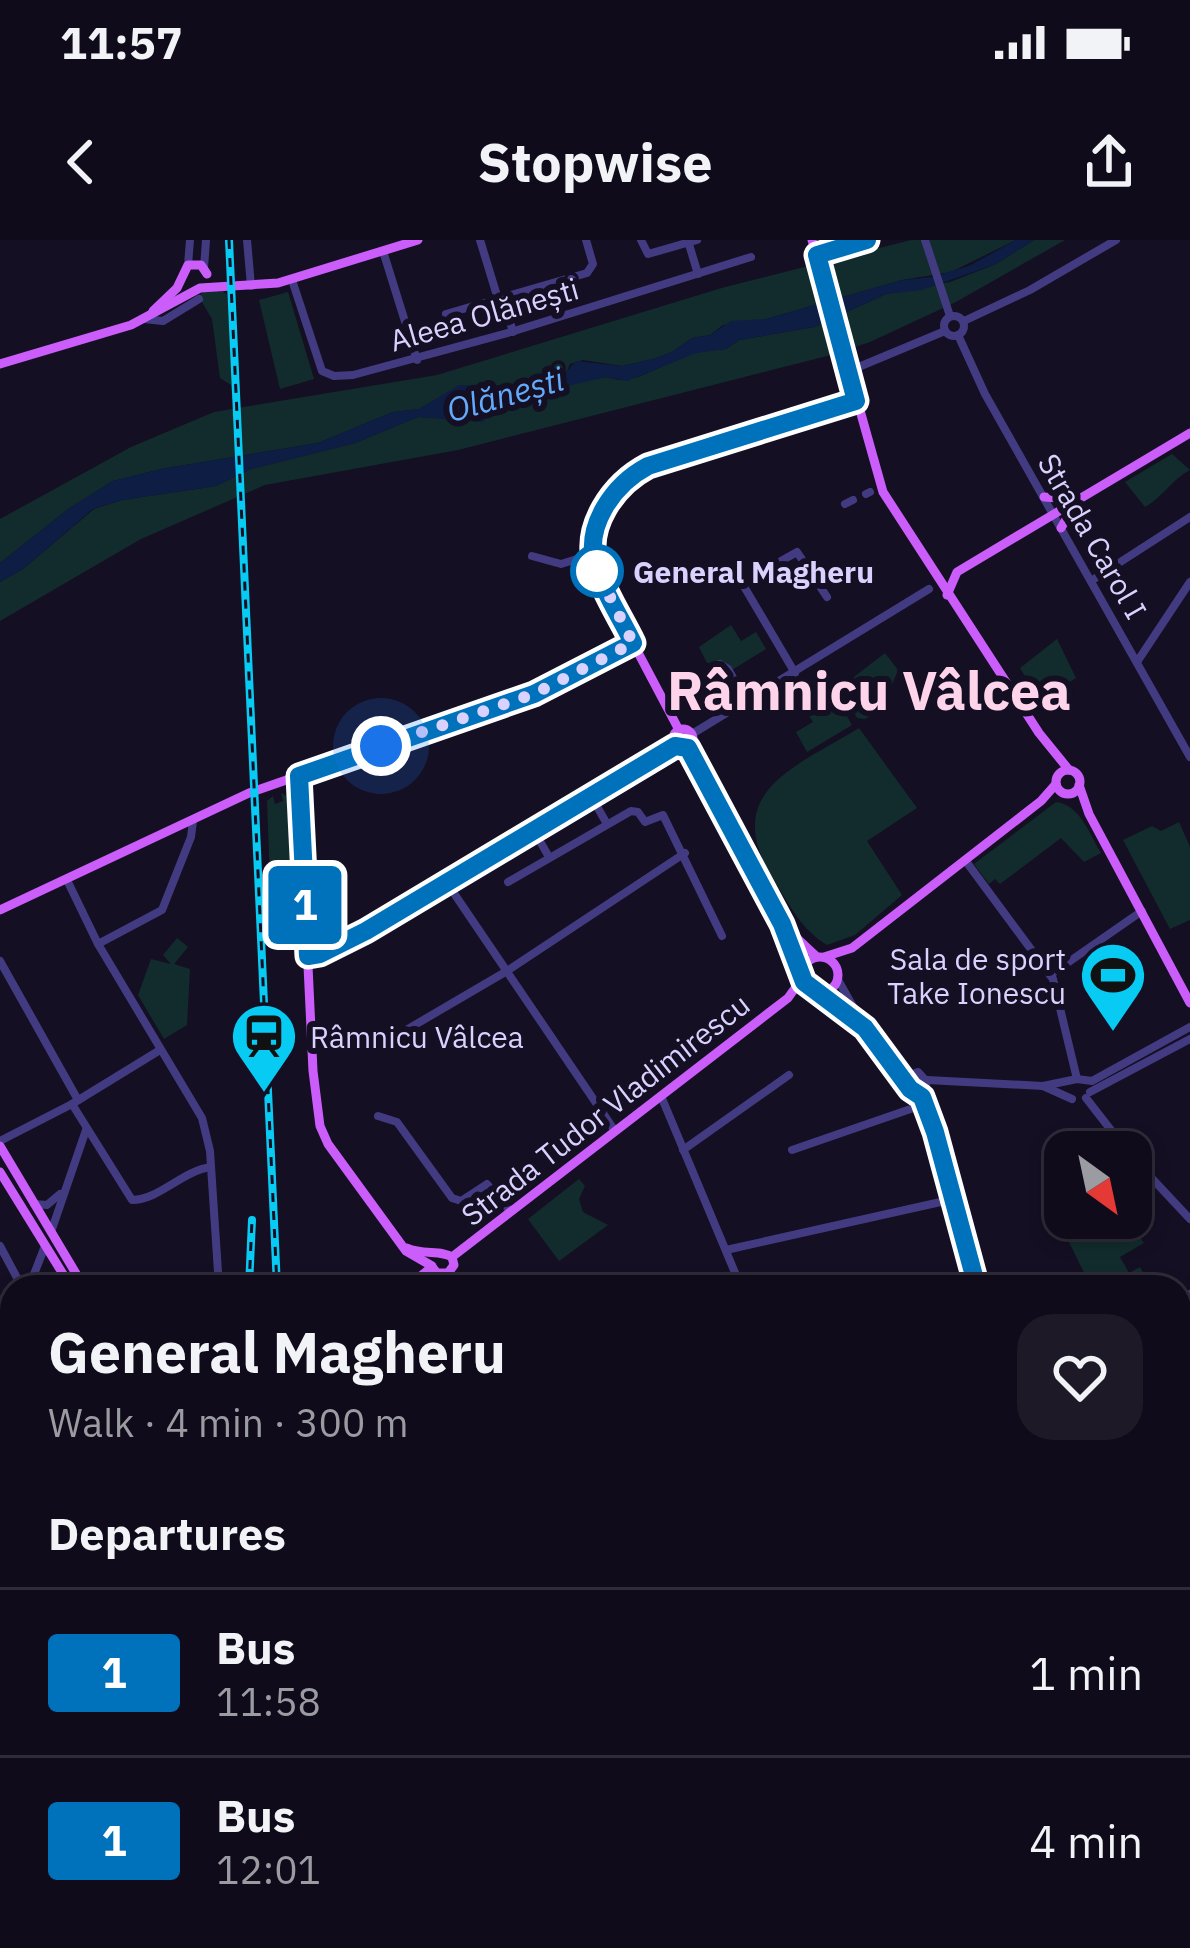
<!DOCTYPE html>
<html lang="en">
<head>
<meta charset="utf-8">
<style>
  :root { --surface:#0f0b1a; --page:#1d1927; --text:#f1f3f6; --muted:#9b9ba2; --line:#2f2b39 }
  body { margin:0; font-family:"IBM Plex Sans",sans-serif; background:var(--page); color:var(--text); height:100vh; display:flex; flex-direction:column; font-size:45px; white-space:nowrap }
  * { box-sizing:border-box; margin:0 }
  p { font-size:39px; color:var(--muted) }
  .icon { flex:none; width:66px; height:66px; fill:none; stroke:currentColor; stroke-width:2; stroke-linecap:round; stroke-linejoin:round }
  .map { position:relative; flex:1; overflow:hidden }
  .side { position:absolute; left:0px; top:1035px; width:1191px; height:675px; display:flex; flex-direction:column; background:var(--surface); border-radius:36px 36px 0 0; box-shadow:0 6px 18px #0003,0 0 0 3px var(--line) }
  .side>* { flex:none }
  .badge { padding:0 24px; border-radius:9px; font-size:42px; line-height:78px }
  .needle { width:78px; rotate:147deg }
  .buttons { position:absolute; left:1044px; top:891px; display:grid; gap:24px }
  .buttons a { display:grid; place-items:center; width:108px; height:108px; border-radius:24px; background:var(--surface); box-shadow:0 6px 18px #0003,0 0 0 3px var(--line); font-size:60px }
  .you { position:absolute; width:60px; height:60px; margin:-30px; border:9px solid #fff; border-radius:50%; background:#1a73e8; box-shadow:0 0 0 18px #1a73e833 }
  .map>.badge { position:absolute; translate:-50% -50%; box-shadow:0 0 0 6px #fff }
  h2 { padding:0 48px; font-size:45px; line-height:108px }
  .round { display:grid; place-items:center; flex:none; width:126px; height:126px; border-radius:36px; background:var(--page) }
  .overview { display:flex; align-items:center; justify-content:space-between; height:204px; padding:0 48px }
  h1 { font-size:57px; font-weight:800; line-height:90px }
  ul { padding:0; list-style:none }
  li { display:flex; align-items:center; gap:36px; height:168px; padding:0 48px; border-top:3px solid var(--line) }
  li div { flex:1 }
  li b { display:block; font-size:45px }
  li em { font-style:normal }
  li .badge { min-width:132px; font-weight:700; text-align:center }
  .status { display:flex; justify-content:space-between; align-items:center; height:84px; padding:0 60px; background:var(--surface); direction:ltr }
  .status svg { height:33px; fill:currentColor }
  header { display:flex; justify-content:space-between; align-items:center; height:156px; padding:0 48px; background:var(--surface); font-size:54px; font-weight:800 }
  .map>svg:first-child { display:block }
</style>
</head>
<body>
<div class="status"><b>11:57</b><svg viewBox="0 0 49 12"><path d="M0 12V9h3v3zM5 12V6h3v6zM10 12V3h3v9zM15 12V0h3v12zM26 1h20v11H26zM47 4h2v5h-2z"/></svg></div>
<header><svg class="icon" aria-label="back" viewBox="0 0 24 24"><path d="M15 5l-7 7 7 7"/></svg>Stopwise<svg class="icon" aria-label="share" viewBox="0 0 24 24"><path d="M12 15V3M7 8l5-5 5 5M5 13v7h14v-7"/></svg></header>
<div class="map">
<svg width="1190" height="1708" viewBox="0 0 1190 1708">
  <rect width="100%" height="100%" fill="#140f23"/>
  <g fill="#122c2d">
    <polygon points="911,0 1016,0 951,32 902,40 766,79 723,85 710,95 692,98 672,112 653,119 622,126 583,120 570,124 567,131 502,152 492,153 470,147 455,149 419,169 393,172 318,203 161,229 113,241 71,267 0,323 0,279 131,207 214,172 437,135 725,47"/>
    <polygon points="1034,0 1065,0 956,62 870,102 831,115 458,210 265,245 141,299 0,381 0,342 23,329 94,269 122,260 216,246 251,229 355,203 418,177 459,179 573,143 606,137 619,140 638,137 696,112 726,109 739,100 814,87 886,54 950,42 996,24"/>
    <polygon points="203,51 223,51 227,55 235,159 232,159 231,145 220,138 212,79 199,57"/>
    <polygon points="288,52 314,139 280,149 259,60"/>
    <path d="M1172,214L1190,230C1171,240 1164,256 1145,267L1125,242Z"/>
    <polygon points="731,385 741,401 756,392 766,409 732,430 726,423 707,423 699,407"/>
    <polygon points="1057,399 1076,438 1040,461 1020,428"/>
    <path d="M885,413L898,430C893,445 885,453 880,469L865,479L857,478L848,461L840,466L824,460Z"/>
    <polygon points="818,468 845,473 852,485 807,512 796,492 813,482 808,474"/>
    <path d="M859,488L917,568L867,601L902,655L855,695L827,705C802,690 789,665 774,640C719,552 794,528 859,488Z"/>
    <polygon points="281,553 291,558 299,690 272,692 267,561 273,556 275,564 283,561"/>
    <path d="M1056,562C1080,565 1089,593 1101,613L1084,622L1061,598L1000,644L995,639L989,644L974,624Z"/>
    <polygon points="1179,582 1190,607 1190,680 1170,689 1123,600 1152,586 1161,591"/>
    <polygon points="177,698 188,707 174,724 190,729 187,785 164,799 138,755 151,719 171,724 163,715"/>
    <polygon points="579,939 585,946 579,959 583,972 608,985 559,1021 528,979"/>
    <polygon points="1097,978 1126,978 1144,1003 1120,1017 1129,1033 1140,1027 1151,1047 1091,1047 1069,1002 1070,996"/>
  </g>
  <polygon fill="#0d1d43" points="1016,0 1034,0 996,24 922,50 886,54 814,87 739,100 726,109 696,113 627,141 606,137 528,155 494,165 483,182 418,177 355,203 251,229 216,246 122,260 93,269 23,329 0,342 0,323 71,267 113,241 161,229 318,203 393,172 419,169 459,145 476,146 491,153 502,152 567,131 576,121 622,126 653,119 672,112 692,98 710,95 731,81 766,79 902,40 932,37 969,26"/>
  <g fill="none" stroke-linecap="round" stroke-linejoin="round">
    <g stroke="#433b81" stroke-width="8">
      <polyline points="247,0 251,46"/>
      <polyline points="480,0 498,59"/>
      <polyline points="641,0 648,14 697,0"/>
      <polyline points="925,0 950,76"/>
      <polyline points="688,1 698,34"/>
      <polyline points="383,11 417,120"/>
      <polyline points="817,15 867,0"/>
      <polyline points="188,25 190,0"/>
      <polyline points="204,28 206,0"/>
      <polyline points="292,40 322,131 334,136 353,135 511,92 751,17"/>
      <polyline points="503,58 513,92"/>
      <polyline points="446,74 587,33 593,24 586,0"/>
      <circle cx="954" cy="86" r="10"/>
      <polyline points="144,79 163,81 199,59"/>
      <polyline points="964,81 1030,50 1116,0"/>
      <polyline points="958,95 985,154 1190,517"/>
      <polyline points="849,131 945,91"/>
      <polyline points="866,254 870,252"/>
      <polyline points="845,264 853,260"/>
      <polyline points="532,316 561,324 593,314"/>
      <polyline points="1091,341 1190,277"/>
      <path d="M633,403C621,378 604,353 596,326C582,281 619,238 658,222L856,161"/>
      <polyline points="1137,422 1190,342"/>
      <polyline points="715,426 720,424 728,429 747,462"/>
      <polyline points="795,433 742,343 797,312 827,357"/>
      <polyline points="692,494 929,349"/>
      <polyline points="591,556 607,584"/>
      <polyline points="534,591 549,617"/>
      <polyline points="965,620 1053,739 1077,839"/>
      <polyline points="67,640 98,704 202,878 210,911 219,1047"/>
      <polyline points="508,642 631,571 638,572 645,582 663,575 722,696"/>
      <polyline points="447,643 615,891"/>
      <polyline points="98,704 162,670 191,597 193,581"/>
      <polyline points="0,721 78,860"/>
      <polyline points="1050,735 1142,671"/>
      <polyline points="837,738 865,788 910,849 921,852 927,842 918,832 910,835 907,842"/>
      <polyline points="819,752 859,784"/>
      <polyline points="384,803 507,731 685,613"/>
      <polyline points="927,840 1043,846 1072,859"/>
      <polyline points="1043,846 1077,839 1092,841 1190,787"/>
      <polyline points="919,852 933,883 977,1047"/>
      <polyline points="1090,852 1190,799"/>
      <polyline points="661,856 741,1047"/>
      <polyline points="1086,858 1128,912"/>
      <path d="M72,864L132,960C159,960 182,931 211,927"/>
      <polyline points="378,876 397,882 452,958 461,961 487,944 510,971"/>
      <polyline points="0,901 72,864 160,810"/>
      <polyline points="683,910 789,835"/>
      <polyline points="792,910 925,864"/>
      <polyline points="1131,916 1190,979"/>
      <polyline points="34,964 47,965 60,954"/>
      <polyline points="51,992 86,890"/>
      <polyline points="0,1006 22,1047"/>
      <polyline points="726,1010 954,959"/>
      <polyline points="29,1047 45,1006"/>
      <polyline points="1179,1060 1190,1054"/>
      <polyline points="0,1124 12,1092"/>
      <polyline points="1179,1265 1190,1286"/>
      <polyline points="1179,1434 1190,1429"/>
      <polyline points="1179,1562 1190,1584"/>
      <polyline points="1179,1616 1190,1612"/>
      <polyline points="0,1634 12,1668"/>
      <polyline points="1179,1691 1190,1686"/>
      <polyline points="23,1698 28,1708"/>
      <polyline points="229,1698 232,1708"/>
      <polyline points="298,1698 300,1708"/>
      <polyline points="750,1698 754,1708"/>
      <polyline points="793,1698 800,1708"/>
      <polyline points="971,1698 975,1708"/>
      <polyline points="1015,1698 1019,1708"/>
      <polyline points="403,1708 417,1698"/>
      <polyline points="819,1708 832,1698"/>
      <polyline points="1141,1708 1163,1698"/>
    </g>
    <g stroke="#cb5dfa" stroke-width="9">
      <polyline points="812,0 883,252 1039,493 1069,530"/>
      <polyline points="153,71 177,48 188,25 201,25 207,34"/>
      <polyline points="0,124 131,85 200,48 278,43 418,0"/>
      <polyline points="1044,257 1072,259"/>
      <polyline points="1061,288 1075,264"/>
      <polyline points="947,355 957,332 1190,193"/>
      <circle cx="683" cy="499" r="10"/>
      <polyline points="688,509 782,684 803,732"/>
      <circle cx="1068" cy="542" r="12"/>
      <polyline points="299,536 313,831 320,886 328,904 406,1011 432,1026"/>
      <polyline points="1079,545 1089,574 1190,763"/>
      <polyline points="0,670 249,553 534,454 633,403 679,490"/>
      <polyline points="786,688 817,717"/>
      <polyline points="307,716 320,714 366,691 675,506"/>
      <polyline points="824,717 852,708 1041,561 1056,544"/>
      <circle cx="820" cy="735" r="18"/>
      <polyline points="0,906 84,1047"/>
      <polyline points="0,932 71,1047"/>
      <path d="M407,1008C422,1015 442,1010 452,1017L788,758L803,737"/>
      <polyline points="432,1027 437,1033 448,1033 454,1025 452,1017"/>
      <polyline points="407,1047 432,1027"/>
      <polyline points="419,1047 440,1034"/>
      <polyline points="1179,1146 1190,1140"/>
      <polyline points="0,1313 12,1309"/>
      <polyline points="0,1321 12,1316"/>
      <polyline points="443,1698 452,1708"/>
      <polyline points="516,1698 526,1708"/>
      <polyline points="85,1708 106,1698"/>
    </g>
    <defs>
      <g id="rail">
        <polyline points="229,0 277,1047"/>
        <polyline points="249,1047 252,980"/>
        <polyline points="492,1698 502,1708"/>
      </g>
    </defs>
    <use href="#rail" stroke="#08cbf4" stroke-width="8"/>
    <use href="#rail" stroke="#140f23" stroke-width="3" stroke-dasharray="9" stroke-linecap="butt"/>
  </g>
  <g fill="none" stroke-linecap="round" stroke-linejoin="round">
    <defs>
      <path id="line" d="M867,0L817,15L856,161L648,226C614,244 583,286 596,327C604,353 621,378 633,403L534,454L299,536L308,716L320,714L366,691L675,506L688,508L782,684L804,742L865,788L910,849L922,857L935,892L977,1047"/>
    </defs>
    <use href="#line" stroke="#fff" stroke-width="27"/>
    <use href="#line" stroke="#0072bc" stroke-width="18"/>
    <polyline stroke="#dad2fe" stroke-width="12" stroke-dasharray="0 21.6" points="381,506 534,454 633,403 597,331"/>
  </g>
  <defs>
    <symbol id="stadium-pin" viewBox="-11 -11 22 30"><path d="M0 17L-7.5 6A9.5 9.5 0 1 1 7.5 6Z" fill="#08cbf4" stroke="#140f23"/><path d="M0-5a6.5 5 0 1 0 0 10a6.5 5 0 1 0 0-10ZM-3.5-1.8h7v3.6h-7Z" fill="#111"/></symbol>
    <symbol id="station-pin" viewBox="-11 -11 22 30"><path d="M0 17L-7.5 6A9.5 9.5 0 1 1 7.5 6Z" fill="#08cbf4" stroke="#140f23"/><path d="M-3-6H3Q5-6 5-4V2Q5 4 3 4L4.5 6H3L1.5 4h-3L-3 6H-4.5L-3 4Q-5 4-5 2V-4Q-5-6-3-6ZM-3.5-4v3h7v-3ZM-3.5 1v1.5H-2V1ZM2 1v1.5H3.5V1Z" fill="#111"/></symbol>
  </defs>
  <g fill-rule="evenodd">
    <use href="#stadium-pin" x="1075" y="697" width="76" height="104"/>
    <use href="#station-pin" x="226" y="758" width="76" height="104"/>
  </g>
  <circle fill="#fff" stroke="#0072bc" stroke-width="6" cx="597" cy="331" r="24"/>
  <g text-anchor="middle" dominant-baseline="central" stroke-width="12" stroke-linejoin="round" paint-order="stroke">
    <g font-size="30" fill="#dad2fe" stroke="#140f23">
      <text transform="translate(484 74) rotate(-16)">Aleea Olănești</text>
      <text transform="translate(1093 296) rotate(60)">Strada Carol I</text>
      <text transform="translate(605 869) rotate(-38)">Strada Tudor Vladimirescu</text>
    </g>
    <g font-size="30" font-weight="bold" fill="#dad2fe" stroke="#140f23" text-anchor="start">
      <text x="633" y="331">General Magheru</text>
    </g>
    <g font-size="30" fill="#dad2fe" stroke="#140f23" text-anchor="end">
      <text x="1066" y="718">Sala de sport<tspan x="1066" dy="34">Take Ionescu</tspan></text>
      <text x="310" y="796" text-anchor="start">Râmnicu Vâlcea</text>
    </g>
    <g font-size="33" font-style="italic" fill="#64a9fa" stroke="#140f23">
      <text transform="translate(505 154) rotate(-16)">Olănești</text>
    </g>
    <g font-size="54" font-weight="bold" fill="#fed4eb" stroke="#140f23">
      <text x="869" y="450">Râmnicu Vâlcea</text>
    </g>
  </g>
</svg>
<div class="buttons">
<a><svg class="needle" viewBox="-14 -14 28 28"><path d="M0-13l5 13h-10z" fill="#e53935"/><path d="M0 13l5-13h-10z" fill="#9b9ba2"/></svg></a>
</div>
<div class="you" style="left:381px;top:506px"></div>
<b class="badge" style="left:305px;top:665px;background:#0072bc;color:#fff">1</b>
<section class="side">
<div class="overview"><div><h1>General Magheru</h1><p>Walk · 4 min · 300 m</p></div><a class="round"><svg class="icon" aria-label="heart" viewBox="0 0 24 24"><path d="M12 20l-8-8c-3-5 5-10 8-4 3-6 11-1 8 4z"/></svg></a></div>
<h2>Departures</h2>
<ul>
<li><span class="badge" style="background:#0072bc;color:#fff">1</span><div><b>Bus</b><p>11:58</p></div><em>1 min</em></li>
<li><span class="badge" style="background:#0072bc;color:#fff">1</span><div><b>Bus</b><p>12:01</p></div><em>4 min</em></li>
</ul>
</section>
</div>
</body>
</html>
